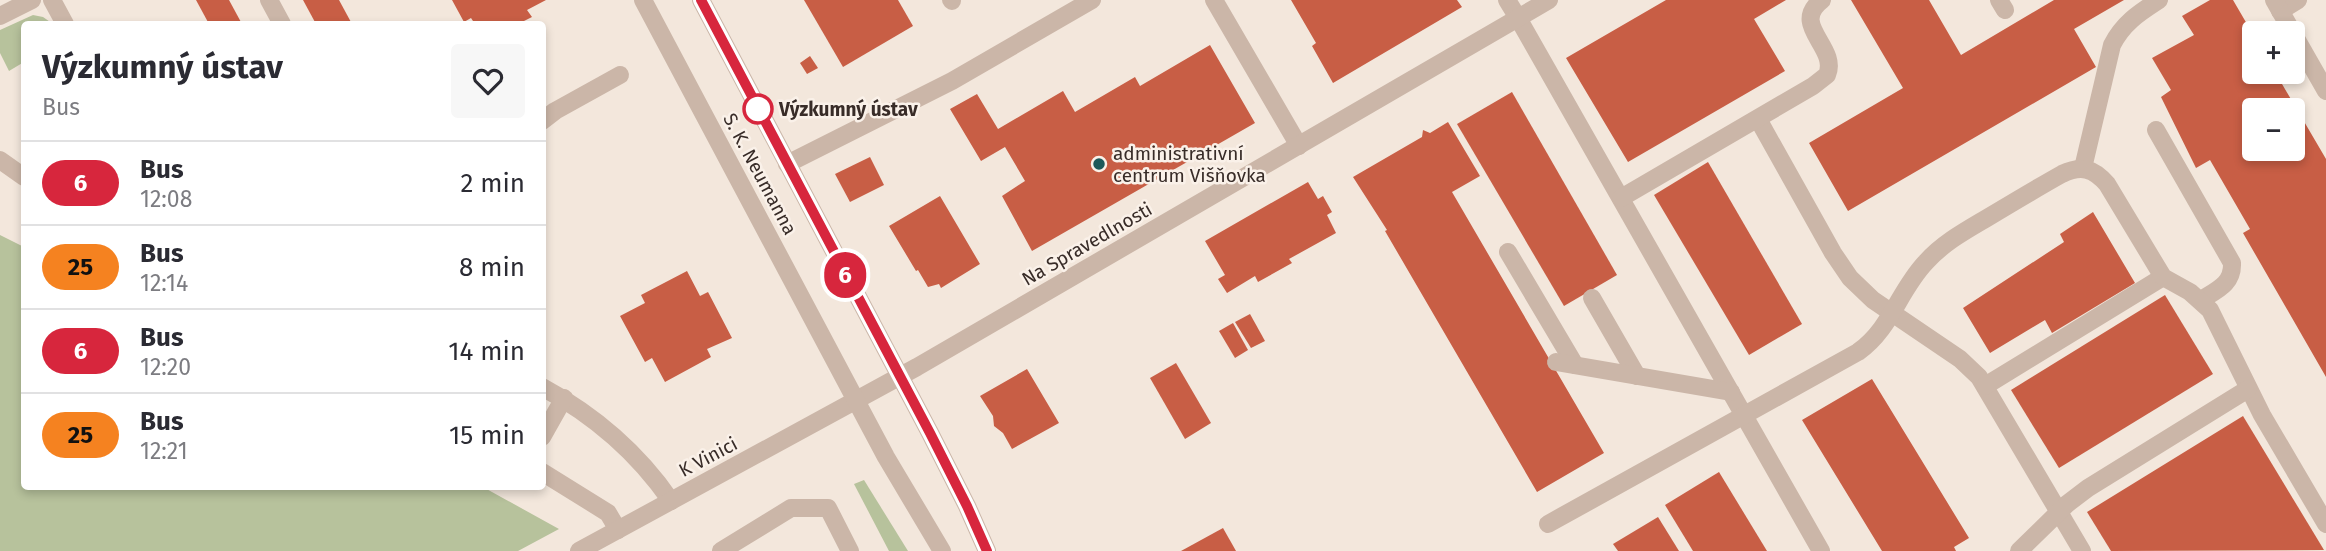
<!DOCTYPE html>
<html lang="en">
<head>
<meta charset="utf-8">
<style>
  :root { --surface:#fff; --page:#f7f7f7; --text:#2b2b33; --muted:#7c7c81; --line:#e1e1e2 }
  body { margin:0; font-family:"Fira Sans",sans-serif; background:var(--page); color:var(--text); height:100vh; display:flex; flex-direction:column; font-size:26px; white-space:nowrap }
  * { box-sizing:border-box; margin:0 }
  p { font-size:23px; color:var(--muted) }
  .icon { flex:none; width:38px; height:38px; fill:none; stroke:currentColor; stroke-width:2; stroke-linecap:round; stroke-linejoin:round }
  .map { position:relative; flex:1; overflow:hidden }
  .drawer { position:absolute; left:21px; top:21px; width:525px; height:469px; display:flex; flex-direction:column; background:var(--surface); border-radius:7px; box-shadow:0 4px 10px #0003 }
  .drawer>* { flex:none }
  .badge { padding:0 14px; border-radius:23px; font-size:24px; line-height:46px }
  .tools { position:absolute; left:2242px; top:21px; display:grid; gap:14px }
  .tools a { display:grid; place-items:center; width:63px; height:63px; border-radius:7px; background:var(--surface); box-shadow:0 4px 10px #0003; font-size:35px }
  .map>.badge { position:absolute; translate:-50% -50%; box-shadow:0 0 0 4px #fff }
  .round { display:grid; place-items:center; flex:none; width:74px; height:74px; border-radius:7px; background:var(--page) }
  .headline { display:flex; align-items:center; justify-content:space-between; height:119px; padding:0 21px }
  h1 { font-size:33px; font-weight:700; line-height:52px }
  ul { padding:0; list-style:none }
  li { display:flex; align-items:center; gap:21px; height:84px; padding:0 21px; border-top:2px solid var(--line) }
  li div { flex:1 }
  li b { display:block; font-size:26px }
  li em { font-style:normal }
  li .badge { min-width:77px; font-weight:700; text-align:center }
  .map>svg:first-child { display:block }
</style>
</head>
<body>
<div class="map">
<svg width="2326" height="551" viewBox="0 0 2326 551">
  <rect width="100%" height="100%" fill="#f3e7dc"/>
  <g fill="#b7c29c">
    <polygon points="33,15 43,17 53,24 24,24 24,62 9,71 0,53 0,30"/>
    <polygon points="0,235 24,247 24,486 483,487 559,529 518,551 0,551"/>
    <polygon points="864,480 908,551 889,551 854,484"/>
  </g>
  <g fill="#c85e45" fill-rule="evenodd">
    <polygon points="196,0 229,0 242,24 209,24"/>
    <polygon points="303,0 339,0 352,24 316,24"/>
    <polygon points="452,0 546,0 527,10 532,17 518,24 475,24 471,18 464,22"/>
    <polygon points="804,0 898,0 913,26 843,67"/>
    <polygon points="1291,0 1457,0 1462,7 1333,83 1312,46 1316,43"/>
    <polygon points="1666,0 1786,0 1754,19 1785,71 1628,162 1566,58"/>
    <polygon points="1851,0 1929,0 1961,55 2054,0 2124,0 2074,29 2096,67 1848,211 1809,143 1903,88"/>
    <path d="M2210,0H2233L2254,36V72H2275L2326,159V377L2243,233L2250,229L2210,160L2196,168L2161,97L2171,90L2152,58L2194,35L2182,16ZM2254,110H2292V149H2254Z"/>
    <polygon points="1210,45 1255,123 1032,251 1002,196 1025,181 1005,147 981,161 950,109 977,94 998,129 1063,91 1075,112 1135,77 1140,86"/>
    <polygon points="810,56 818,68 807,74 800,63"/>
    <polygon points="1512,92 1617,275 1564,306 1457,124"/>
    <polygon points="1448,122 1480,176 1452,192 1604,453 1537,492 1385,231 1387,230 1353,177 1422,137 1423,130 1430,133"/>
    <polygon points="870,157 884,185 850,202 835,174"/>
    <polygon points="1708,162 1802,324 1749,355 1654,195"/>
    <polygon points="1308,182 1318,199 1323,196 1332,212 1327,215 1336,233 1289,259 1292,263 1258,282 1255,276 1227,293 1218,279 1225,275 1205,241"/>
    <polygon points="940,196 980,264 941,288 939,284 928,287 918,270 916,271 889,226"/>
    <polygon points="2093,212 2135,283 2052,333 2045,320 1990,353 1963,308 2064,242 2060,234"/>
    <polygon points="687,271 700,296 708,292 732,338 707,349 711,357 665,382 652,358 645,362 620,316 645,303 641,295"/>
    <polygon points="2165,295 2213,374 2059,468 2011,390"/>
    <polygon points="1250,314 1265,341 1251,348 1235,322"/>
    <polygon points="1233,323 1248,350 1235,358 1219,331"/>
    <polygon points="1176,363 1211,423 1185,439 1150,378"/>
    <polygon points="1027,369 1059,423 1012,449 1003,433 994,426 993,416 980,396"/>
    <polygon points="1872,379 1969,538 1954,547 1956,551 1882,551 1802,420"/>
    <polygon points="2243,416 2324,550 2111,551 2087,512"/>
    <polygon points="1719,472 1767,551 1693,551 1665,505"/>
    <polygon points="1658,517 1679,551 1618,551 1613,544"/>
    <polygon points="1223,528 1236,551 1181,551"/>
  </g>
  <g fill="none" stroke-linecap="round" stroke-linejoin="round">
    <g stroke="#cbb6a8" stroke-width="18">
      <polyline points="52,0 65,24"/>
      <polyline points="269,0 282,24"/>
      <polyline points="951,0 952,1"/>
      <polyline points="1214,0 1299,146"/>
      <polyline points="1999,0 2005,10"/>
      <polyline points="2280,11 2298,0"/>
      <polyline points="0,16 32,0"/>
      <polyline points="1518,18 1821,551"/>
      <polyline points="1758,119 1833,253 1850,278 1873,300 1960,359 1979,377 2082,551"/>
      <polyline points="542,121 555,111 620,75"/>
      <path d="M2156,130L2232,263C2233,284 2217,290 2201,300"/>
      <polyline points="787,164 952,81 1092,0"/>
      <path d="M2083,168L2112,45C2123,23 2139,13 2159,0"/>
      <path d="M1621,198L1813,86L1827,75C1839,47 1789,25 1822,0"/>
      <polyline points="1508,252 1575,365"/>
      <polyline points="1592,298 1637,376"/>
      <polyline points="1556,362 1731,392"/>
      <polyline points="1985,386 2163,277"/>
      <path d="M542,387C594,415 638,453 671,501"/>
      <polyline points="542,437 564,398"/>
      <path d="M1548,524L1858,352C1891,329 1899,290 1926,262C1943,243 1965,231 1987,218C2012,203 2037,188 2062,174C2081,165 2093,168 2107,184L2163,277L2190,292L2210,310L2262,415L2326,524"/>
      <polyline points="721,551 791,508 828,508 850,551"/>
      <polyline points="2019,551 2067,504 2088,488 2248,389"/>
    </g>
    <g stroke="#cbb6a8" stroke-width="18">
      <polyline points="1507,0 1518,18"/>
      <polyline points="2274,0 2326,91"/>
      <polyline points="0,160 24,177"/>
      <polyline points="542,472 608,513 618,530"/>
      <polyline points="579,551 917,367 1549,0"/>
    </g>
    <g stroke="#cbb6a8" stroke-width="18">
      <polyline points="643,0 886,457 942,551"/>
      <polyline points="701,0 930,433 967,506 987,551"/>
    </g>
  </g>
  <g fill="none" stroke-linecap="round" stroke-linejoin="round">
    <defs>
      <polyline id="line" points="701,0 930,433 967,506 987,551"/>
    </defs>
    <use href="#line" stroke="#fff" stroke-width="16"/>
    <use href="#line" stroke="#d7263d" stroke-width="10"/>
  </g>
  <circle fill="#fff" stroke="#d7263d" stroke-width="3.5" cx="758" cy="109" r="14"/>
  <circle fill="#1d595a" stroke="#faf1e9" stroke-width="2.5" cx="1099" cy="164" r="7"/>
  <g text-anchor="middle" dominant-baseline="central" stroke-width="5" stroke-linejoin="round" paint-order="stroke">
    <g font-size="19" font-weight="bold" fill="#382c28" stroke="#faf1e9" text-anchor="start">
      <text x="779" y="109">Výzkumný ústav</text>
    </g>
    <g font-size="19" fill="#382c28" stroke="#faf1e9" text-anchor="start">
      <text x="1113" y="153">administrativní<tspan x="1113" dy="22">centrum Višňovka</tspan></text>
    </g>
    <g font-size="19" fill="#382c28" stroke="#faf1e9">
      <text transform="translate(760 174) rotate(62)">S. K. Neumanna</text>
      <text transform="translate(1087 244) rotate(-30)">Na Spravedlnosti</text>
      <text transform="translate(708 457) rotate(-28)">K Vinici</text>
    </g>
  </g>
</svg>
<div class="tools">
<a>+</a>
<a>−</a>
</div>
<b class="badge" style="left:845px;top:275px;background:#d7263d;color:#fff">6</b>
<section class="drawer">
<div class="headline"><div><h1>Výzkumný ústav</h1><p>Bus</p></div><a class="round"><svg class="icon" aria-label="heart" viewBox="0 0 24 24"><path d="M12 20l-8-8c-3-5 5-10 8-4 3-6 11-1 8 4z"/></svg></a></div>
<ul>
<li><span class="badge" style="background:#d7263d;color:#fff">6</span><div><b>Bus</b><p>12:08</p></div><em>2 min</em></li>
<li><span class="badge" style="background:#f58220;color:#111">25</span><div><b>Bus</b><p>12:14</p></div><em>8 min</em></li>
<li><span class="badge" style="background:#d7263d;color:#fff">6</span><div><b>Bus</b><p>12:20</p></div><em>14 min</em></li>
<li><span class="badge" style="background:#f58220;color:#111">25</span><div><b>Bus</b><p>12:21</p></div><em>15 min</em></li>
</ul>
</section>
</div>
</body>
</html>
